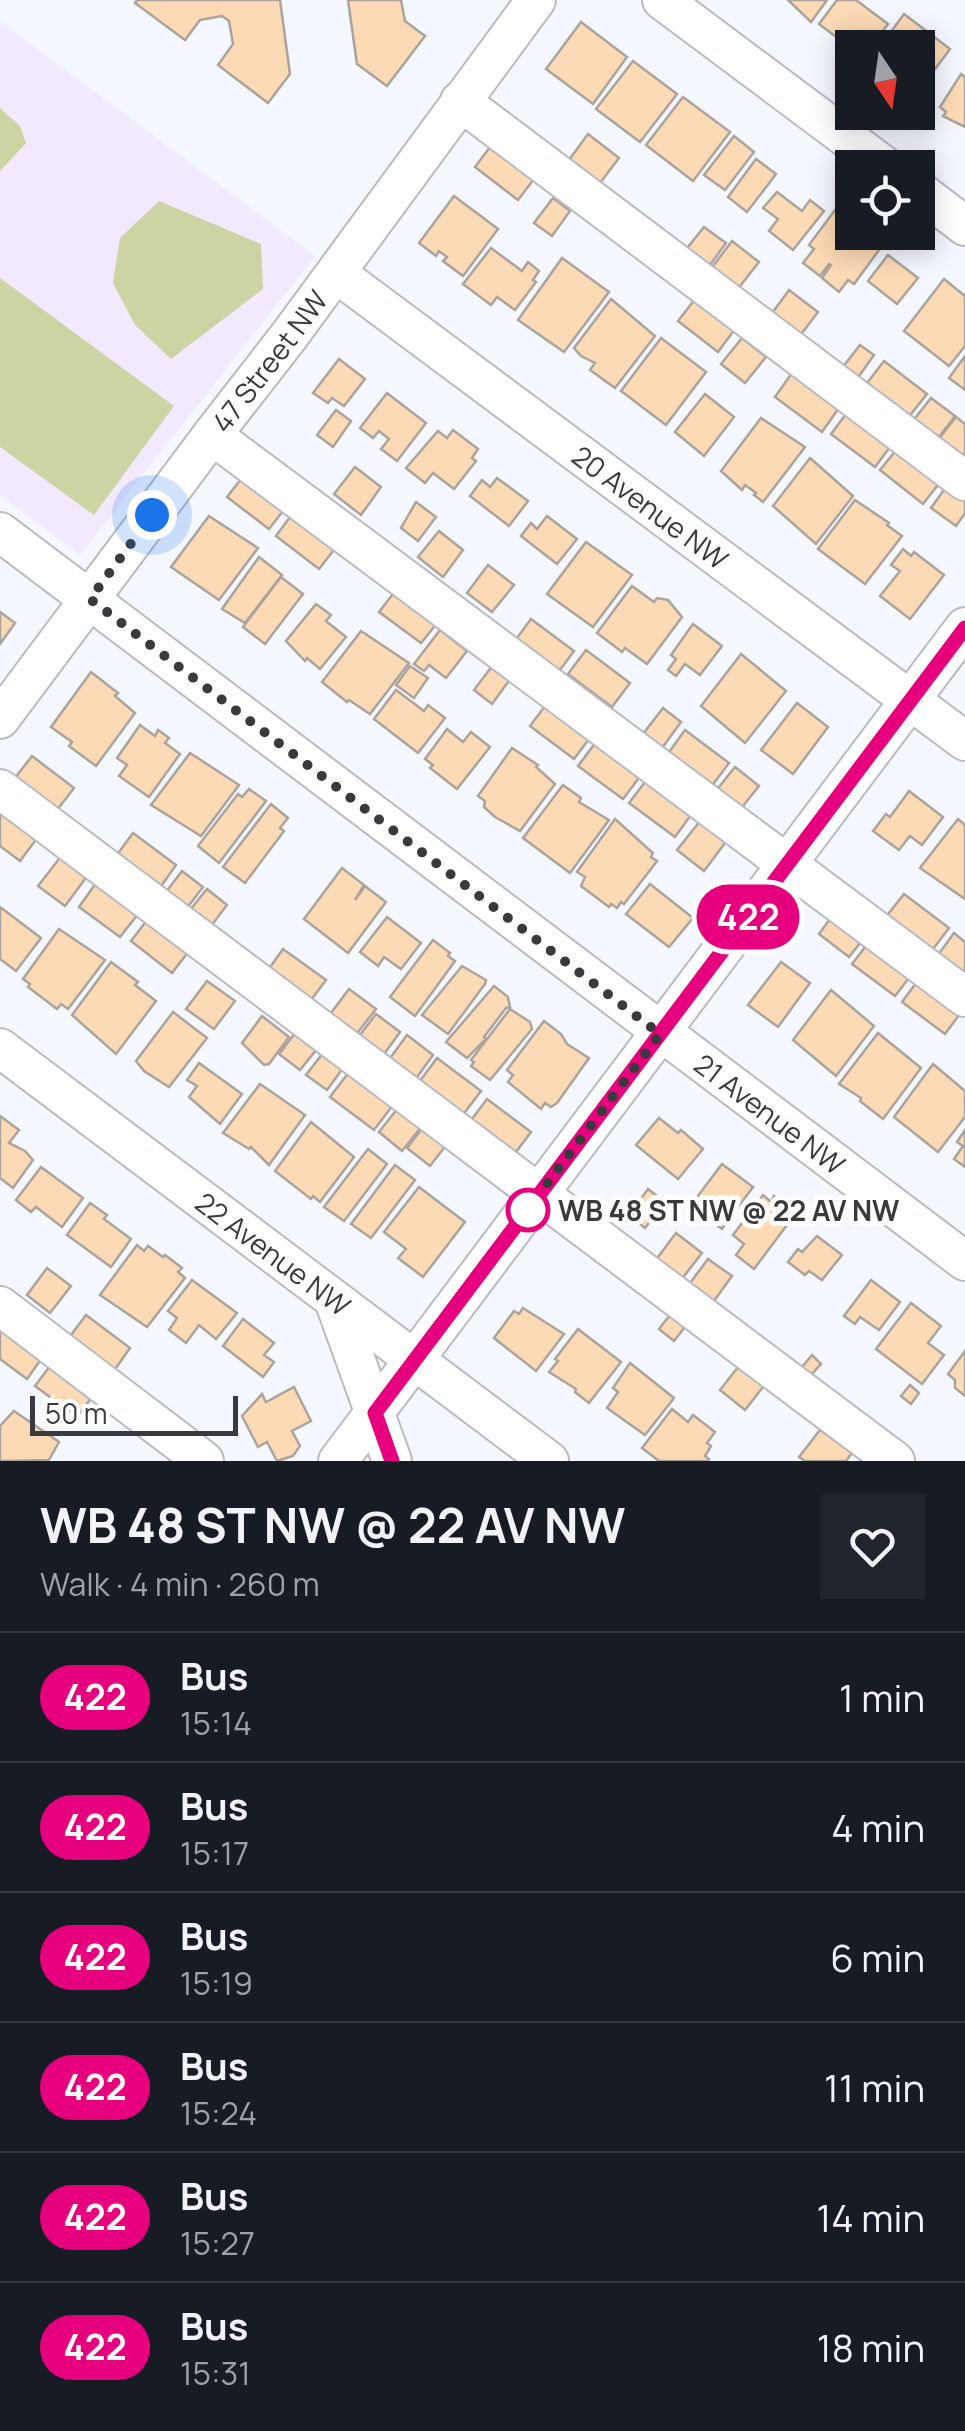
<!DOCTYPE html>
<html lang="en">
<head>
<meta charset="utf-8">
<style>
  :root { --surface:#171b24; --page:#20242c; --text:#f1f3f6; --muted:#9ea1a6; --line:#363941 }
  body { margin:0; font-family:Manrope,sans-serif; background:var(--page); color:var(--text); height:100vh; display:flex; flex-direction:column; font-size:38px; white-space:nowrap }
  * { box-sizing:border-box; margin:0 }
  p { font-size:32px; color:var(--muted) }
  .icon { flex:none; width:55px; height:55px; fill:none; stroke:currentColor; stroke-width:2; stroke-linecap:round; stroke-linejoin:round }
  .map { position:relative; height:1461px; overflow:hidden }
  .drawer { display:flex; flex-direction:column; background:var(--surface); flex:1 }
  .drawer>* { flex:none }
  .badge { padding:0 20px; border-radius:32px; font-size:35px; line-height:65px }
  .needle { width:65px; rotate:167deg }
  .tools { position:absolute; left:835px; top:30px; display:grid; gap:20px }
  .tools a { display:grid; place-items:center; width:100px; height:100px; border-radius:0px; background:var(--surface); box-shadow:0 5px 25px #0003; font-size:50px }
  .scale { position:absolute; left:30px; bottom:25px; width:208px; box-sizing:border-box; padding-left:10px; border:5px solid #393a3d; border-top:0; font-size:28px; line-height:35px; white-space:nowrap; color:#393a3d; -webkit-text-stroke:8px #fff; paint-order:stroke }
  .you { position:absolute; width:50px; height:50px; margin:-25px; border:8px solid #fff; border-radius:50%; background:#1a73e8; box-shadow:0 0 0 15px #1a73e833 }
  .map>.badge { position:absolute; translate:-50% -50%; box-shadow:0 0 0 5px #fff }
  .round { display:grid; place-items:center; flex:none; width:105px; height:105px; border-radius:0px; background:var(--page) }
  .overview { display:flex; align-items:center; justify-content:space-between; height:170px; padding:0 40px }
  h1 { font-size:48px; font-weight:700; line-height:75px }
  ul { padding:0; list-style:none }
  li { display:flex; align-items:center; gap:30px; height:130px; padding:0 40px; border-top:2px solid var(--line) }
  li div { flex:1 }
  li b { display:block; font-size:38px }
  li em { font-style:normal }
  li .badge { min-width:110px; font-weight:700; text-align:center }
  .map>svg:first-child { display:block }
</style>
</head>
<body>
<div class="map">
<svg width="965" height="1461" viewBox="0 0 965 1461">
  <rect width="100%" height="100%" fill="#f5f7fe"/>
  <polygon fill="#f3e9fe" points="0,21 315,256 80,555 0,495"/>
  <g fill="#cdd4a3">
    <polygon points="0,108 20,126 26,143 0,171"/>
    <polygon points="159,201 261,244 263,289 171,359 135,325 113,283 120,238"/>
    <polygon points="0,278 174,406 94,515 0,447"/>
  </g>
  <g fill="#fddab6" stroke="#aaa49d" stroke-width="2.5">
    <polygon points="137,0 280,0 290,74 268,103 218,65 233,44 229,21 222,16 200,20 185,40 135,3"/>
    <polygon points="348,0 401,0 405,21 425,36 387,86 357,64"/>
    <polygon points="788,0 827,0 811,22"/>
    <polygon points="837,0 856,0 888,24 870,48 852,49 819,24"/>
    <polygon points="904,14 950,49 918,92 918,48 879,48"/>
    <polygon points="581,22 627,57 593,104 546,69"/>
    <polygon points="633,61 677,94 640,142 596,109"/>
    <polygon points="961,74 965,77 965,127 943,116 946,112 940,107"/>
    <polygon points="683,97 730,132 693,181 646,145"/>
    <polygon points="588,134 619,158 600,183 569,160"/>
    <polygon points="734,136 754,152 725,190 704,175"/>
    <polygon points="493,143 537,175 518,200 475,167"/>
    <polygon points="756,159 776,174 747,212 728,197"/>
    <polygon points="777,192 802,211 810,200 824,211 793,250 769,231 778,219 763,208"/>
    <polygon points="454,196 498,229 463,276 443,261 447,257 439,251 436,256 419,243"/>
    <polygon points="553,198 570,211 552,236 534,223"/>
    <polygon points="838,206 852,217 852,232 865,232 882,246 854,284 848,280 839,292 822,278 831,265 829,264 820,276 803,263 814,249 809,245"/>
    <polygon points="704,227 726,243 707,269 684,252"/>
    <polygon points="732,241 759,262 737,290 710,270"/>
    <polygon points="491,248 522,271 528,262 539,271 533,280 536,282 515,310 497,297 491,305 463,284"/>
    <polygon points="888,255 918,278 897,304 868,281"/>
    <polygon points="562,258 609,292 564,352 518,320"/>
    <polygon points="944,279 965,296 965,346 949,366 904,331"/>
    <polygon points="789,290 818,312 799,337 770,316"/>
    <polygon points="611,299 655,336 615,388 590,370 595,363 581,356 574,348"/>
    <polygon points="695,299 735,329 718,352 678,321"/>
    <polygon points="661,338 706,372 666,425 621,391"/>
    <polygon points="742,338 766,357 745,383 721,364"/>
    <polygon points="860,345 874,355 857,379 842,368"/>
    <polygon points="965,356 965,390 949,378"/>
    <polygon points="339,359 365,379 344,406 332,398 328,403 313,393"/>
    <polygon points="884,361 927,394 907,419 864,387"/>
    <polygon points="792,373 839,408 822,432 775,397"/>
    <polygon points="387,393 426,423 397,461 381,449 389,439 379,431 373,438 360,428"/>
    <polygon points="705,394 734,417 704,456 675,432"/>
    <polygon points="931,398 955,416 936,441 912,422"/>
    <polygon points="336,410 351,421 333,447 317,435"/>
    <polygon points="849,410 893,443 875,467 831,434"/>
    <polygon points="956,417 965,424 965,453 961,459 937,441"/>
    <polygon points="761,418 805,447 763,502 754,495 756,493 745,485 742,490 721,471"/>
    <polygon points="453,430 478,449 472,458 476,461 454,489 433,473 425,483 406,468 438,431 447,438"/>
    <polygon points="898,448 941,481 923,504 880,470"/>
    <polygon points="810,458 853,496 816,544 773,506"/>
    <polygon points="355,467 381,487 361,515 334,494"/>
    <polygon points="244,475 286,507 269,529 227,497"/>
    <polygon points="497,478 528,501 509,526 470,496 482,480 490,487"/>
    <polygon points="946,487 965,500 965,513 956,526 931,508"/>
    <polygon points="855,500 889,523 887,525 902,536 865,584 818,549"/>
    <polygon points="416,502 436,517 418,541 401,528"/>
    <polygon points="293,513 337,546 319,569 276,536"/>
    <polygon points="209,516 258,548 219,600 171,567"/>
    <polygon points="547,516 577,539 557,564 521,536 531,523 537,529"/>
    <polygon points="439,531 463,550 443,577 418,557"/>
    <polygon points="586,542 632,575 593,627 547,594"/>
    <polygon points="903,549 911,556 914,552 944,575 910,619 880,596 900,571 891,565"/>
    <polygon points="259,557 282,575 245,623 222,609"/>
    <polygon points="488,565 514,585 492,612 467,593"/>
    <polygon points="281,577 303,594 265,644 243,627"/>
    <polygon points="632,586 654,602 657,598 668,600 682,617 647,664 625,648 622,652 597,633"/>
    <polygon points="396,590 438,622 421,643 379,612"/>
    <polygon points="316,604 331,615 326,621 346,637 320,669 307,658 305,661 286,641"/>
    <polygon points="0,612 15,623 0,644"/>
    <polygon points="531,619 574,651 557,674 514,642"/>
    <polygon points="693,624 722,646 700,675 685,664 676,676 668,670 676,659 671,655"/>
    <polygon points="440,630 467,651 446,678 429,665 424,671 414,664"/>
    <polygon points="361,631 409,663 370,714 349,700 347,702 322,682"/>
    <polygon points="586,650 630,683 612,707 568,674"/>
    <polygon points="741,654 786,691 745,743 701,706"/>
    <polygon points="493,665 511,678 492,704 474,690"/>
    <polygon points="410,666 428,678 414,698 396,685"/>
    <polygon points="91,672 118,693 115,696 135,713 96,766 69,746 72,742 51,727"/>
    <polygon points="396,690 424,711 428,705 445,718 418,753 374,719"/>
    <polygon points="548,702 592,735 574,759 530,726"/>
    <polygon points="797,703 828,727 793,774 761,750"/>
    <polygon points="663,708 681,722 662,748 643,734"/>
    <polygon points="140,725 155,736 158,730 169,738 165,743 180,754 149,797 119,776 127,765 117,758"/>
    <polygon points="447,729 463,742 471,732 490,747 457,789 430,768 433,765 425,759"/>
    <polygon points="685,730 729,763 711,787 667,755"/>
    <polygon points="596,742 641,775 623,799 578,766"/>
    <polygon points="512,748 538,765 536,767 555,784 520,831 495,817 484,807 485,801 478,796"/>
    <polygon points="190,753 239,785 201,836 151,805"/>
    <polygon points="32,756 74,788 57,810 15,778"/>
    <polygon points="735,767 759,786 739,811 715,792"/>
    <polygon points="648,778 693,812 675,837 629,803"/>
    <polygon points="563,785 581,798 579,802 609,820 570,873 523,838"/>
    <polygon points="249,789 266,801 219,863 198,846 238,794 242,797"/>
    <polygon points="909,791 943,817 922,845 910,836 899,850 873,831 886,814 890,817"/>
    <polygon points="271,804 288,818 280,828 284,831 245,883 223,867"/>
    <polygon points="0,808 38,837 20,861 0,846"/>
    <polygon points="704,816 726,834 722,840 725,843 704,871 677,850"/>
    <polygon points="615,819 653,853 651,857 657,861 624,904 621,902 617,908 611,904 609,907 581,886 585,877 577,872"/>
    <polygon points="958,819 965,825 965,899 920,868"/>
    <polygon points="133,833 176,865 159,889 116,856"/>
    <polygon points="62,855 88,875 65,906 38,886"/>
    <polygon points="342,868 364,885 355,900 365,886 386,902 348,953 304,919"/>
    <polygon points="182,871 203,887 187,908 166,892"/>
    <polygon points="96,883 138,914 120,937 79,907"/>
    <polygon points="650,884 693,918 669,947 626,914"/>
    <polygon points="207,889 227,905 211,926 190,910"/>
    <polygon points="904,894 949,928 930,953 885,918"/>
    <polygon points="0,907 41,938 16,971 0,959"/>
    <polygon points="833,915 864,938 849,957 819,934"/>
    <polygon points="387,917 421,943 401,969 384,957 378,966 360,952"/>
    <polygon points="147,920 189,951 172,973 131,941"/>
    <polygon points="59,929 105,960 68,1009 61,1004 57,1009 28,987 30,984 23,979"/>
    <polygon points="954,933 965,942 965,976 938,955"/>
    <polygon points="433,940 450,953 448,956 455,961 415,1016 390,997"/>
    <polygon points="869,942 912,974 895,996 852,964"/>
    <polygon points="283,949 326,980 308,1004 266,973"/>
    <polygon points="111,962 138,982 135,985 156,1001 116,1054 72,1015"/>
    <polygon points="781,962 810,983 778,1027 748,1005"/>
    <polygon points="462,966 486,980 485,984 448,1034 422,1015"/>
    <polygon points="919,979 962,1011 945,1034 902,1002"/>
    <polygon points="207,981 235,1001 214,1029 186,1009"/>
    <polygon points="494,986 508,997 510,1007 506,1008 484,1037 486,1039 467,1058 446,1042"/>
    <polygon points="349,989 376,1009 355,1036 328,1017"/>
    <polygon points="831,990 874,1026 836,1076 793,1040"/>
    <polygon points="510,1009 530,1022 532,1029 490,1080 471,1066 474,1062 471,1060"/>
    <polygon points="173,1012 207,1038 169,1087 144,1071 136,1061"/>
    <polygon points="376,1014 400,1032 382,1057 357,1039"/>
    <polygon points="262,1016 289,1037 269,1064 264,1065 242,1043"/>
    <polygon points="544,1021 561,1034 567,1044 589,1058 557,1103 551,1107 545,1103 541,1109 508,1082 513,1075 507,1070"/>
    <polygon points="296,1032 317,1049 300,1070 279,1054"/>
    <polygon points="878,1033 921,1068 883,1119 860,1101 861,1098 839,1084"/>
    <polygon points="407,1035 433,1055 415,1080 388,1061"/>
    <polygon points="323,1053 343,1068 327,1090 306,1075"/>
    <polygon points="437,1058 481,1091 462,1116 417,1085"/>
    <polygon points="199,1063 242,1094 220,1124 189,1097 197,1086 187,1080"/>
    <polygon points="933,1064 965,1091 965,1117 938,1152 894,1117"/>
    <polygon points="349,1072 393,1105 374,1130 330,1097"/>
    <polygon points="260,1084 305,1115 269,1165 251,1147 249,1149 223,1133"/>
    <polygon points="487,1099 531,1132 513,1156 469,1123"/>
    <polygon points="398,1108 422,1126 402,1151 379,1132"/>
    <polygon points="0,1116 19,1130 9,1143 25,1151 33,1160 13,1188 0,1178"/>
    <polygon points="659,1118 678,1133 681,1130 703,1149 678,1179 636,1145"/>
    <polygon points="311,1122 354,1157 320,1202 313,1196 311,1199 275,1171"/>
    <polygon points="424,1126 447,1144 430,1166 407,1148"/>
    <polygon points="965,1130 965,1167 954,1159 963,1146 957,1142"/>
    <polygon points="368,1149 387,1164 344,1221 324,1207"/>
    <polygon points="722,1164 753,1187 722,1229 691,1205"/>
    <polygon points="395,1165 415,1180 371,1238 351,1224"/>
    <polygon points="41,1167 83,1198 62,1227 36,1207 31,1212 16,1200"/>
    <polygon points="419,1187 465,1222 423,1277 398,1258 406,1249 384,1232"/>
    <polygon points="648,1189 665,1202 645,1228 629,1215"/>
    <polygon points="763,1195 771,1202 774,1196 796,1213 754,1269 736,1255 744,1244 733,1235"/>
    <polygon points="90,1203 107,1215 104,1219 131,1239 111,1267 67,1235"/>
    <polygon points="676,1233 702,1253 681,1280 655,1261"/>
    <polygon points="817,1236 842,1255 822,1280 809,1271 805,1275 788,1262 798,1249 802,1252"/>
    <polygon points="137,1245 144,1251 148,1246 163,1257 165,1255 182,1268 178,1272 185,1278 147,1327 100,1295"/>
    <polygon points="708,1259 732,1276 714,1301 690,1283"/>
    <polygon points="47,1268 71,1286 50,1313 27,1295"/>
    <polygon points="192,1280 237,1313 216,1339 199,1325 186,1343 169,1330 177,1318 168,1311"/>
    <polygon points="871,1280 900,1302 879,1330 860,1317 855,1324 844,1316"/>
    <polygon points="911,1303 941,1326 928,1343 944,1355 922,1384 876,1349"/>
    <polygon points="523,1308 564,1334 536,1371 494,1338 514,1311 519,1314"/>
    <polygon points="673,1311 688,1323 674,1341 659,1329"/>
    <polygon points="86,1315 130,1348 113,1372 68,1339"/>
    <polygon points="243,1319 274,1343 264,1355 274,1362 263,1377 223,1346"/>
    <polygon points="0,1324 44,1355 27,1379 0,1359"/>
    <polygon points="578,1329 621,1362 589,1403 575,1392 576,1389 549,1372 558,1361 555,1359"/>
    <polygon points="965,1351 965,1396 955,1388 955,1380 948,1374"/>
    <polygon points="812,1355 821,1364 811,1375 802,1367"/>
    <polygon points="53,1362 95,1393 77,1417 35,1386"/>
    <polygon points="742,1362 767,1382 745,1410 720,1390"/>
    <polygon points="630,1363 674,1398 645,1435 607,1408 618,1392 613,1388"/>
    <polygon points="910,1385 919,1393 911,1404 901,1396"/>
    <polygon points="294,1387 311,1421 292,1431 300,1446 293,1456 277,1461 267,1442 258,1447 242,1416 262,1394 266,1402"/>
    <polygon points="672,1409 688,1422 693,1415 715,1432 707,1443 711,1446 705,1456 709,1459 708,1461 659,1461 642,1448"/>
    <polygon points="14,1411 59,1442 49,1460 0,1461 0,1426"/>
    <polygon points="820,1430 852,1453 846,1461 805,1461 799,1457"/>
  </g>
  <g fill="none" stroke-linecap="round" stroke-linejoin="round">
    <defs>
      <g id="minor">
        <polyline points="662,0 887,168"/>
        <polyline points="460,101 965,481"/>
        <polyline points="918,190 965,226"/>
        <path id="s1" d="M336,273L965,741"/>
        <polyline points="212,435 965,997"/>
        <path id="s2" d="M0,532L965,1261"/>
        <path id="s3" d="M0,719L212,435L289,336L536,0"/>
        <polyline points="0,789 895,1461"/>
        <path id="s4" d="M0,1048L549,1461"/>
        <polyline points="334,1300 392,1461"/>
        <polyline points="0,1306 204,1461"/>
        <polyline points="338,1461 965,627"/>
      </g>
    </defs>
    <use href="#minor" stroke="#b8bac3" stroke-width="42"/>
    <use href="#minor" stroke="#fff" stroke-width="38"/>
  </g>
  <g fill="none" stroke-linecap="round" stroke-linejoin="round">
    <defs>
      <polyline id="line" points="392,1461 375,1413 965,628"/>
    </defs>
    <use href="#line" stroke="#fff" stroke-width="22"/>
    <use href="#line" stroke="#e6007e" stroke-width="15"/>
    <polyline stroke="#393a3d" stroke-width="10" stroke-dasharray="0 18" points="152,515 90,599 660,1034 518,1222 528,1210"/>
  </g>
  <circle fill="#fff" stroke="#e6007e" stroke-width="5" cx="528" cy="1210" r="20"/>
  <g text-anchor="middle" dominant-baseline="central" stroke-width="10" stroke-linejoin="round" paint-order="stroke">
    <g font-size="28" fill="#393a3d" stroke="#fff">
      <text stroke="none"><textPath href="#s3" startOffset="448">47 Street NW</textPath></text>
      <text stroke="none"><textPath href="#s1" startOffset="392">20 Avenue NW</textPath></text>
      <text stroke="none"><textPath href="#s2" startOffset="965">21 Avenue NW</textPath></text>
      <text stroke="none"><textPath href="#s4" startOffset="342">22 Avenue NW</textPath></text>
    </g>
    <g font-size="28" font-weight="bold" fill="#393a3d" stroke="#fff" text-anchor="start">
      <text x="558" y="1210">WB 48 ST NW @ 22 AV NW</text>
    </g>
  </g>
</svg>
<div class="tools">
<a><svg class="needle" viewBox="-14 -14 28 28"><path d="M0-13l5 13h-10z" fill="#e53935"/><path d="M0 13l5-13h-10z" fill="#9ea1a6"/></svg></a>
<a><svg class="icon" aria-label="locate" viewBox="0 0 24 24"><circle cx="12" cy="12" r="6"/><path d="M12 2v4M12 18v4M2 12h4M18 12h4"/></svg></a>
</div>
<div class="scale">50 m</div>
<div class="you" style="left:152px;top:515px"></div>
<b class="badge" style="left:748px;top:917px;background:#e6007e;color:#fff">422</b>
</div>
<section class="drawer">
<div class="overview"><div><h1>WB 48 ST NW @ 22 AV NW</h1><p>Walk · 4 min · 260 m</p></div><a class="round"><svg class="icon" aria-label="heart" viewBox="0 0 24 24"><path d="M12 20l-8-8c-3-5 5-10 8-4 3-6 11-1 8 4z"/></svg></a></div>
<ul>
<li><span class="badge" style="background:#e6007e;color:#fff">422</span><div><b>Bus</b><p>15:14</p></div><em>1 min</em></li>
<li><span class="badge" style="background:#e6007e;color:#fff">422</span><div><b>Bus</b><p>15:17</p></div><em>4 min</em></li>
<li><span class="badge" style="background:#e6007e;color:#fff">422</span><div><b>Bus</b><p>15:19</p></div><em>6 min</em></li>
<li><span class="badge" style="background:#e6007e;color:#fff">422</span><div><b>Bus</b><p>15:24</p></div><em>11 min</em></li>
<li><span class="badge" style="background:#e6007e;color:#fff">422</span><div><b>Bus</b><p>15:27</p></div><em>14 min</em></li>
<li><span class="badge" style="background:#e6007e;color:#fff">422</span><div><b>Bus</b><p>15:31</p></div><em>18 min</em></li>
</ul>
</section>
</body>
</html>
